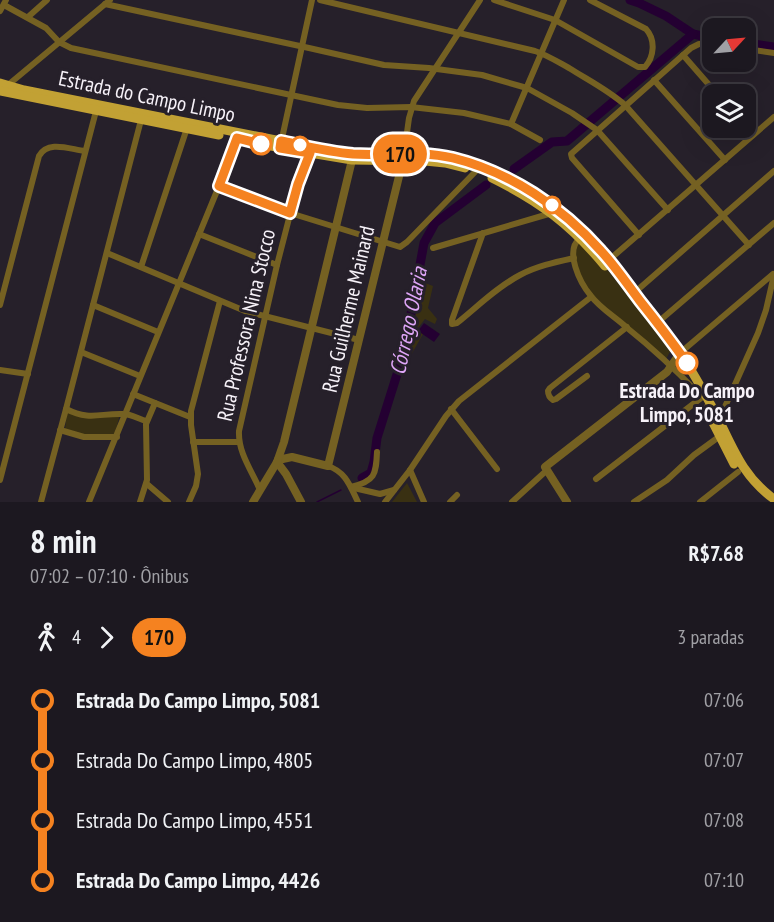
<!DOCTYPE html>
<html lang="pt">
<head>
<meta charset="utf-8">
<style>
  :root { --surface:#1c1820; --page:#252129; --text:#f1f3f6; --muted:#a0a0a5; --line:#3a373e }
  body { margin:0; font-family:"PT Sans Narrow",sans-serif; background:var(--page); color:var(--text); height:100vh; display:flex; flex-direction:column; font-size:22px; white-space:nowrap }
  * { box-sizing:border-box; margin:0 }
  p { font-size:20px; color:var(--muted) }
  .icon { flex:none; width:33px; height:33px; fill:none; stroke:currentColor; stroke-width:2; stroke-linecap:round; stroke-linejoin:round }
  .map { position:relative; height:502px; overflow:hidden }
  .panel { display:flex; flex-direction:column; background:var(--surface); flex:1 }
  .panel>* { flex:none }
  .badge { padding:0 12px; border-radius:20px; font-size:21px; line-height:39px }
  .needle { width:39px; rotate:64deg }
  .tools { position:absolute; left:702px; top:18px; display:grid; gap:12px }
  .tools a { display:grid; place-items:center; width:54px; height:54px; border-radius:12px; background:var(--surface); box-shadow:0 6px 24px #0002,0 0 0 2px var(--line); font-size:30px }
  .map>.badge { position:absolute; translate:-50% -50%; box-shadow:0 0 0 3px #fff }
  .legs { display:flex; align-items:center; gap:9px; height:66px; padding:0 30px; font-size:20px }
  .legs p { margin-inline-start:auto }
  .headline { display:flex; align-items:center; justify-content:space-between; height:102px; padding:0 30px }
  h1 { font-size:33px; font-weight:700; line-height:45px }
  ul { padding:0 30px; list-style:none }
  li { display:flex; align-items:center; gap:21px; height:60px; font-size:22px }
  li i { display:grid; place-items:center; width:9px; height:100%; margin:0 8px; background:currentColor }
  li i::after { content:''; width:15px; height:15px; margin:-8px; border:4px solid; border-radius:50%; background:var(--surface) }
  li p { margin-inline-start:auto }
  li:first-child i { background:linear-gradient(#0000 50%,currentColor 0) }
  li:last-child i { background:linear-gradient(currentColor 50%,#0000 0) }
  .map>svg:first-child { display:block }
</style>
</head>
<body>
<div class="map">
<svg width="774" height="502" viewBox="0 0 774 502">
  <rect width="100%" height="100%" fill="#26202a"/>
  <g fill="#393012">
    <polygon points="579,239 586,243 671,350 665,361 611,314 583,284 574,258"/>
    <polygon points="425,283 433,286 428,308 437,319 435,324 425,319 418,328 423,334 399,376 400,360 419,290"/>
    <polygon points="67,412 120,414 114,437 89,437 65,430"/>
    <polygon points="407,483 417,502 392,502"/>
  </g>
  <polygon fill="#240032" points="424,323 440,334 434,342 418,331"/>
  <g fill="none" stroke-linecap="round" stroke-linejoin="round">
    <polyline stroke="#240032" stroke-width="1.5" points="317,502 341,490"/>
    <g stroke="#240032" stroke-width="9">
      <polyline points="630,0 639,3 666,16 693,34 712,38"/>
      <polyline points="746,43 774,47"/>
      <polyline points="514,169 552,142 567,141 693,34"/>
      <polyline points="362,478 371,473 374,462 377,438 404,352 424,243 435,223 486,185"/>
    </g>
    <g stroke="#756122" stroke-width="6">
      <path d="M320,0L535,51C547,55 558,62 569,68C588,80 608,90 625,105L749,245"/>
      <path d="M494,0L555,20L638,67H645C654,57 656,40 646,29L590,0"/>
      <polyline points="105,4 309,48 384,65 429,68 482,75 527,88 572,113 597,130 668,210"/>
      <polyline points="4,5 46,28 59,42 71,48 338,105 367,108 411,107 464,113 511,124 540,140"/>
      <polyline points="0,11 6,0"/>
      <polyline points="28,17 47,0"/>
      <polyline points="746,49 774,53"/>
      <polyline points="683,55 717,94"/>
      <polyline points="654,80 725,160"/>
      <polyline points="8,85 110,0"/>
      <polyline points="511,124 564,0"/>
      <polyline points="746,127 753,135"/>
      <polyline points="281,143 312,0"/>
      <polyline points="404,154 409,118 414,101 480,0"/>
      <polyline points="219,186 290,213 400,247 407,242 476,171"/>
      <path d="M483,233L452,320V324L457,323C477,307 497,287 520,275C537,266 556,262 574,258"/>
      <polyline points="199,234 277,265"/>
      <polyline points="639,235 572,158 571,154 691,48 699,44 712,44"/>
      <path d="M580,238C564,251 580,283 591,296C600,308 615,317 626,327C651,347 675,369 698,393"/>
      <polyline points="433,248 552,213"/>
      <polyline points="107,253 245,311 359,340"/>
      <polyline points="609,260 774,117"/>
      <polyline points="141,267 188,125"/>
      <polyline points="634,293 774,171"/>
      <path d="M0,305L39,156C48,140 69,149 85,151"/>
      <polyline points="93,305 158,332"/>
      <polyline points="657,323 774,223"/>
      <polyline points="81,352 140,376"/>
      <polyline points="680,353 773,274"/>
      <polyline points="0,370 28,374"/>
      <path d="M587,376L556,399L553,400C550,398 548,395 548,391L550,388L627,327"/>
      <polyline points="133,394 190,417"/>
      <path d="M66,409C90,421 100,413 123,414C131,414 139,419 146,421"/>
      <polyline points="451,409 497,469"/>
      <polyline points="719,420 758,333 766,310 774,275"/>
      <polyline points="60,430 84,437 117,437"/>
      <polyline points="193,442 239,442"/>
      <path d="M328,466C346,472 350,486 358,502"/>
      <polyline points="410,470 424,502"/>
      <polyline points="596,479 701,398"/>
      <polyline points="0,480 96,111"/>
      <polyline points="147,484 168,502"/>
      <path d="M351,487C375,481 376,475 377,452"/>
      <polyline points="354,488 380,494 394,490"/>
      <path d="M260,490C252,471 238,453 239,431L277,265L294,199L310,153"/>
      <polyline points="41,502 66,409 141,120"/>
      <polyline points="89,502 219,186 237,138"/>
      <polyline points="140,502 147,480 146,424 155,403"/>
      <polyline points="189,502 196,486 198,474 191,425 191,411 220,301"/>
      <polyline points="385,502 410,470 446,416 459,401 591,297"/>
      <polyline points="450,502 457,495"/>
      <polyline points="512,502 546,471"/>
      <polyline points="634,502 667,480 694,455 720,436"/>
      <polyline points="700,502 738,472"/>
    </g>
    <g stroke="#756122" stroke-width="8">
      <polyline points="278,460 292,457 328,466 404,156"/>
      <polyline points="277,462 286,474 301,502"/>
      <polyline points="253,502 277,462 284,442 352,160"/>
      <polyline points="567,502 545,467 667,372 680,353"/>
    </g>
    <g stroke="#c2a134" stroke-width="9">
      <path d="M0,83L24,90L326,150C335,151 344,153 353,154C387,156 420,150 453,158C511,172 562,206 601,251C617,269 631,289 646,308C661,328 678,348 691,370C701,387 711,404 720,422C735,453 745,478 774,499"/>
      <polyline points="0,91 219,135"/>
      <polyline points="250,141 280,148 352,160 425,161 445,163 465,168"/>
      <path d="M492,178C540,202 570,224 605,266"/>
      <polyline points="706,409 734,464"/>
    </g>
  </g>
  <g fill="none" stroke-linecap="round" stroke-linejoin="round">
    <defs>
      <path id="line-1" d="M261,144L237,138L219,186L290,213L298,184L310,153L280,148L281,141C305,146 329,152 353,154C386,156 420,150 453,158C510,172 562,207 601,251C615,266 627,284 640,301C656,321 672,342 687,363"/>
    </defs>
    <use href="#line-1" stroke="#fff" stroke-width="14"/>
    <use href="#line-1" stroke="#f58220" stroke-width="9"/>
  </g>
  <g fill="#fff" stroke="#f58220" stroke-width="3">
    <circle cx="261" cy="144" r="10"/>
    <circle cx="300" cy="145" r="8"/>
    <circle cx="552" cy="205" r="8"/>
    <circle cx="687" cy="363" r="10"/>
  </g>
  <g text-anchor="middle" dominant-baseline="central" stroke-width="6" stroke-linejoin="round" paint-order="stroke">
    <g font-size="21" fill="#f7f2f9" stroke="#26202a">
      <text transform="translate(147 96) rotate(12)">Estrada do Campo Limpo</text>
      <text transform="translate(348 309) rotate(-77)">Rua Guilherme Mainard</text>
      <text transform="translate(246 325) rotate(-77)">Rua Professora Nina Stocco</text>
    </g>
    <g font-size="21" font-weight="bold" fill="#f7f2f9" stroke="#26202a">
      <text x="687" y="390">Estrada Do Campo<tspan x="687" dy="24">Limpo, 5081</tspan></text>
    </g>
    <g font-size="22" font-style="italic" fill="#dfa6f8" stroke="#26202a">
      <text transform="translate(408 321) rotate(-78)">Córrego Olaria</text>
    </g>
  </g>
</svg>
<div class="tools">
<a><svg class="needle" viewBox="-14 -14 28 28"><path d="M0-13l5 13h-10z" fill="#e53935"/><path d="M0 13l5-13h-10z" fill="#a0a0a5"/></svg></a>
<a><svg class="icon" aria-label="layers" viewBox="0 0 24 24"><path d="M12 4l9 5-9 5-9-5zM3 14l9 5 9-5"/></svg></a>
</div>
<b class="badge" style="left:400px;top:154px;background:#f58220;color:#111">170</b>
</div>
<section class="panel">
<div class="headline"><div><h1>8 min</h1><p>07:02 – 07:10 · Ônibus</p></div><b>R$7.68</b></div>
<div class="legs"><svg class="icon" aria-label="walk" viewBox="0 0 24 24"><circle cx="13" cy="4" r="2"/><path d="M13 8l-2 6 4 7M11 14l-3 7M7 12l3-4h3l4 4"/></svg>4<svg class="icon" aria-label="forward" viewBox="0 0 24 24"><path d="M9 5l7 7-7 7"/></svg><b class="badge" style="background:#f58220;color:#111">170</b><p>3 paradas</p></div>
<ul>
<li><i style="color:#f58220"></i><b>Estrada Do Campo Limpo, 5081</b><p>07:06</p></li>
<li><i style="color:#f58220"></i><span>Estrada Do Campo Limpo, 4805</span><p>07:07</p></li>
<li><i style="color:#f58220"></i><span>Estrada Do Campo Limpo, 4551</span><p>07:08</p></li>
<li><i style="color:#f58220"></i><b>Estrada Do Campo Limpo, 4426</b><p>07:10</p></li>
</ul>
</section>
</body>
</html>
